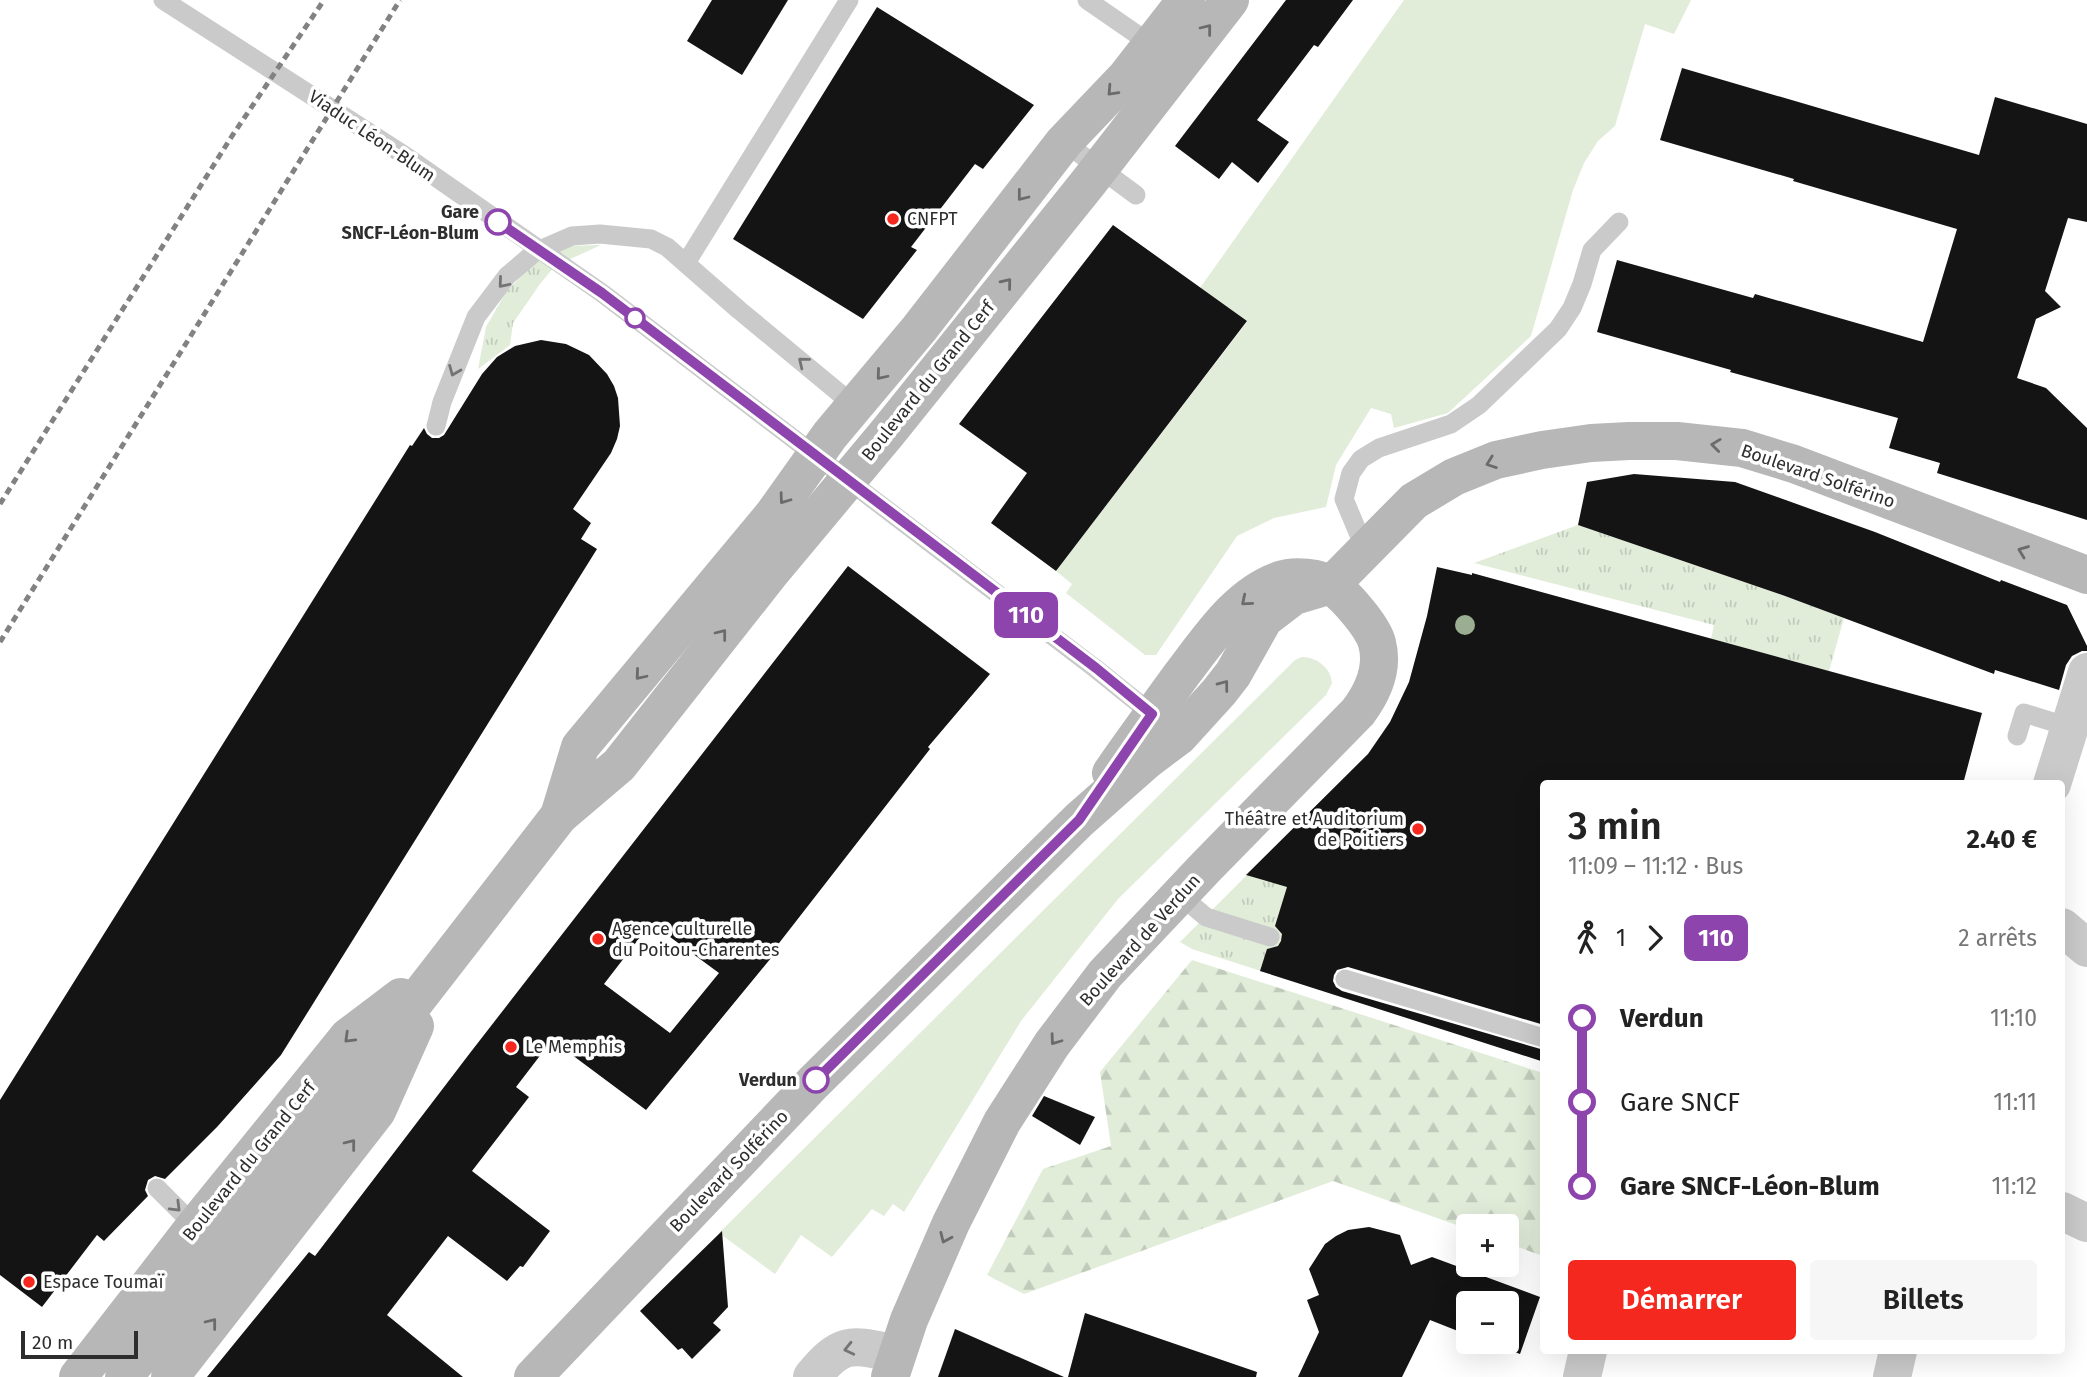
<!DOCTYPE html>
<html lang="fr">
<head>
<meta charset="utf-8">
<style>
  :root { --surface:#fff; --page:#f6f6f6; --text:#222; --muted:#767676; --accent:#f4281f }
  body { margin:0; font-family:"Fira Sans",sans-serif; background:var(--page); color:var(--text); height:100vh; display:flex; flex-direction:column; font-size:26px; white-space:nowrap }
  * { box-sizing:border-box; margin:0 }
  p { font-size:23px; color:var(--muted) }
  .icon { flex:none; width:38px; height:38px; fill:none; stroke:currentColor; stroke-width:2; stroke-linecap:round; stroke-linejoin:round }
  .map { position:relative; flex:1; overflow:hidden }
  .sheet { position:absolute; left:1540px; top:780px; width:525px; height:574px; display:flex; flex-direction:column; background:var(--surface); border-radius:7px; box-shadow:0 7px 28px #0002 }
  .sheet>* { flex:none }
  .badge { padding:0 14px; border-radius:10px; font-size:24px; line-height:46px }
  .fabs { position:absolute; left:1456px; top:1214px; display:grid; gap:14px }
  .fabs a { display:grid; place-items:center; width:63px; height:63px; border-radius:7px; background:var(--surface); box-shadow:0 7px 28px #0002; font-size:35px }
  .scale { position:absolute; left:21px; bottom:18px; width:117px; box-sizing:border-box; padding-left:7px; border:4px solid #2d2d2d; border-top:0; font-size:19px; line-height:24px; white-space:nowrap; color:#2d2d2d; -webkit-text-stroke:5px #fff; paint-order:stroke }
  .map>.badge { position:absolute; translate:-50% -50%; box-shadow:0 0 0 4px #fff }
  .legs { display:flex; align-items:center; gap:10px; height:77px; padding:0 28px; font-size:23px }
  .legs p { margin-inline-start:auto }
  .overview { display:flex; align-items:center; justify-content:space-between; height:119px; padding:0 28px }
  h1 { font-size:38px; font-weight:600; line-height:52px }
  .action { display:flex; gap:14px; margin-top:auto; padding:14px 28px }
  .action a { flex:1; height:80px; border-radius:7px; background:var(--accent); color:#fff; font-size:28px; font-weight:600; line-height:80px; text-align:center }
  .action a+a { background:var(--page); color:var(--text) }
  ul { padding:0 28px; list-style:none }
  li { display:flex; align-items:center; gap:24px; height:84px; font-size:26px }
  li i { display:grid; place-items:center; width:10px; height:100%; margin:0 9px; background:currentColor }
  li i::after { content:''; width:18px; height:18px; margin:-9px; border:5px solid; border-radius:50%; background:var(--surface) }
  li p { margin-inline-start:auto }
  li:first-child i { background:linear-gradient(#0000 50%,currentColor 0) }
  li:last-child i { background:linear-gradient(currentColor 50%,#0000 0) }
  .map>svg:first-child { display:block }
</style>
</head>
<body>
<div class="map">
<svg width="2087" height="1377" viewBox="0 0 2087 1377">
  <defs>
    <pattern id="grass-tufts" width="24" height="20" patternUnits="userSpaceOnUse" patternTransform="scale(1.75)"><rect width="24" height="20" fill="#e1ecd9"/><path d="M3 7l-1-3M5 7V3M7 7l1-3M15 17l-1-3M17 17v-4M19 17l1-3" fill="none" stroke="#c1cbbb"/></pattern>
    <pattern id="forest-firs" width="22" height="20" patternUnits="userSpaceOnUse" patternTransform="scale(1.75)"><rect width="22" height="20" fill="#e1ecd9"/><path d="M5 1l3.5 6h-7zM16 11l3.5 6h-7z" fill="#c1cbbb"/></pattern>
  </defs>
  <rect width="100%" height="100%" fill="#fff"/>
  <g fill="url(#grass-tufts)">
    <polygon points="601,245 555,266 540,284 513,323 510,345 478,369 486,327 506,292 536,261 566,246"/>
    <polygon points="1578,525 1785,596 1844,618 1829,671 1711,639 1714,625 1474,563"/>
    <polygon points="1390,722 1286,979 1192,949 1180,942 1368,754"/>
  </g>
  <polygon fill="url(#forest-firs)" points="1192,960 1543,1073 1543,1256 1507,1243 1507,1227 1468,1227 1468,1229 1333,1181 1024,1294 987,1275 1043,1169 1111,1146 1100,1072"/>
  <g fill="#e1ecd9">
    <polygon points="1404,0 1691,0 1674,34 1645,24 1615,126 1598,141 1584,163 1573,190 1531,336 1448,413 1394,428 1391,414 1371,408 1336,465 1326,507 1274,518 1237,536 1156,655 1145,655 1066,593 1072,584 1056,571 1247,322 1200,288"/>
    <path d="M1302,657C1317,657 1331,668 1332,683L1326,695L1118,899L1021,1021L904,1212L893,1204L884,1216L872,1209L832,1257L801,1235L775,1274L719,1233L1295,660Z"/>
  </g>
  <g fill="#141414" fill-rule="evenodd">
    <polygon points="712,0 788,0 742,75 687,41"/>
    <polygon points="1286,0 1353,0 1318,47 1314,45 1257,120 1289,142 1258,183 1232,162 1219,179 1175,146"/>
    <polygon points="877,7 1034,105 983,169 975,164 911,247 917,250 863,319 733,239"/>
    <polygon points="1682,68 1979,155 1995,97 2087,124 2087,222 2068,218 2045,291 2061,307 2036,319 2017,378 2046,388 2087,428 2087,520 1937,473 1940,463 1889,448 1898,418 1730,372 1731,370 1597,332 1617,260 1753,298 1755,294 1923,342 1957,229 1793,181 1794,179 1660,140"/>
    <polygon points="1113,225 1247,321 1056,571 991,523 1027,473 959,424"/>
    <polygon points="541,340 566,344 589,355 607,374 614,386 618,398 620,426 617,439 611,453 573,509 591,523 581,539 597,549 281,1055 217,1127 165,1179 155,1176 148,1180 145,1190 148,1196 104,1241 97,1235 42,1307 0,1275 0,1100 410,445 412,446 424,428 427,434 432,438 439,438 444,435 482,374 497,357 515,346"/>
    <polygon points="1634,474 1735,482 1875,532 2000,582 2001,580 2067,605 2087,646 2087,651 2082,651 2072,656 2066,665 2059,690 1995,670 1994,674 1785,596 1578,525 1587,482"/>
    <path d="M848,566L990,674L928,747L930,749L769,956L771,958L646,1110L552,1040L516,1087L529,1097L472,1171L550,1231L523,1267L520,1266L507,1281L448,1236L387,1315L463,1377H207L309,1252L315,1256L470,1053ZM651,923L719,973L670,1033L604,984Z"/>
    <polygon points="1437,567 1472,575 1472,573 1982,713 1963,784 1544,784 1544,1025 1348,967 1337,970 1334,975 1333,981 1336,987 1342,991 1544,1050 1544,1062 1260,971 1267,949 1278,946 1281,941 1282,934 1275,926 1287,887 1246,875 1368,754 1390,722 1409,682 1427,616"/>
    <polygon points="1044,1096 1095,1117 1080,1145 1032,1116"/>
    <polygon points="1369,1227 1400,1235 1411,1265 1432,1257 1540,1297 1520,1354 1489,1342 1507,1342 1507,1304 1468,1304 1468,1335 1430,1320 1402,1377 1298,1377 1319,1332 1307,1300 1319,1295 1309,1269 1325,1244 1336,1236 1348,1230"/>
    <polygon points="722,1231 728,1307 713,1323 721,1330 692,1359 682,1348 678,1350 640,1311"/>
    <polygon points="1085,1313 1257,1372 1256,1377 1068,1377"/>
    <polygon points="955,1329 1064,1377 938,1377"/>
  </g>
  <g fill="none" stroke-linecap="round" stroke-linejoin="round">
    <g stroke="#cacaca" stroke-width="19">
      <polyline points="163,0 404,155 602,293 1096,669 1157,718"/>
      <polyline points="1087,0 1155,47"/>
      <polyline points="1064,142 1136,195"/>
      <polyline points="686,263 849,0"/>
      <polyline points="436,426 442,402 476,317 507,276 535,252 572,236 600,234 651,239 667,247 739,310 855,406"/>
      <polyline points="1365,549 1344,499 1351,473 1361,459 1379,448 1451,424 1479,405 1558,329 1572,308 1582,284 1592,250 1619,222"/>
      <polyline points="2017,736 2024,713 2069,727"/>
      <polyline points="1180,895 1206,917 1270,937"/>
      <polyline points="1345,979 1544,1038"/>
      <polyline points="157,1188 195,1226"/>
    </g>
    <g stroke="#cacaca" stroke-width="38">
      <polyline points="2052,784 2087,672"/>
      <polyline points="2062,927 2087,948"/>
      <polyline points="2062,1211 2087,1223"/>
      <path d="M812,1377C843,1339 852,1345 897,1354"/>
      <polyline points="1582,1377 1588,1351"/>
      <polyline points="1892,1377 1898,1351"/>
    </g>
    <g stroke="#b7b7b7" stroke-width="38">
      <polyline points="559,816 580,747 773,515 830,435 919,329 1064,142 1127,76 1186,0"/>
      <polyline points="78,1377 195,1226 348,1037 401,997"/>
      <polyline points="124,1377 559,816 619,765 771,572 888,432 1088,183 1230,0"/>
      <polyline points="170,1377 377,1111 415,1026"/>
      <polyline points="533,1377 813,1083 1079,820 1147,760 1179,736 1219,692 1233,674 1264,619 1294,596 1331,585 1414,501 1454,477 1496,460 1542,450 1591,443 1629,441 1677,441 1742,448 1794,464 2087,575"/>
      <path d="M890,1377L909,1320L951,1223L1002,1122L1052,1044L1105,974L1206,867L1358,712C1373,692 1384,669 1377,643C1373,627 1346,596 1332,586C1320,577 1294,575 1280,580C1237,595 1209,639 1182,674C1158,707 1134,740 1111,773"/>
    </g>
    <g stroke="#828282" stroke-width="5" stroke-dasharray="7 5" stroke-linecap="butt">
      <polyline points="0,504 232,136 324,0"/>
      <polyline points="0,642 400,0"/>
    </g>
  </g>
  <circle fill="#9bae91" cx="1465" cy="625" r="10"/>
  <defs><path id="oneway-chevron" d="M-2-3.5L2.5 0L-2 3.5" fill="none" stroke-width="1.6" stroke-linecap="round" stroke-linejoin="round" transform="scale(1.75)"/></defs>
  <g stroke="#6b6b6b">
    <use href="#oneway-chevron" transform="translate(1207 29) rotate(-52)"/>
    <use href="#oneway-chevron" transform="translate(1112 91) rotate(133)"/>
    <use href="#oneway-chevron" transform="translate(1022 196) rotate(128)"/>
    <use href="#oneway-chevron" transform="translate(1007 283) rotate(-51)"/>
    <use href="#oneway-chevron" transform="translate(881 375) rotate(130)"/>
    <use href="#oneway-chevron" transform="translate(1716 445) rotate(-173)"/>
    <use href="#oneway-chevron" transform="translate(1491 463) rotate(160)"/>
    <use href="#oneway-chevron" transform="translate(784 499) rotate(126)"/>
    <use href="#oneway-chevron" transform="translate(2023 551) rotate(-159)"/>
    <use href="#oneway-chevron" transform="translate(1246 601) rotate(140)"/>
    <use href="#oneway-chevron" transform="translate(722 634) rotate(-52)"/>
    <use href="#oneway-chevron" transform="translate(640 675) rotate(130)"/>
    <use href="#oneway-chevron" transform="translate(1224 685) rotate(-53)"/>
    <use href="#oneway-chevron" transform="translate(349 1038) rotate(136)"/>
    <use href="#oneway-chevron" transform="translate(1055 1040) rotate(126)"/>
    <use href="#oneway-chevron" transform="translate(351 1144) rotate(-52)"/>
    <use href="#oneway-chevron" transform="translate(945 1238) rotate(114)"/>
    <use href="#oneway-chevron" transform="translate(212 1323) rotate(-52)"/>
  </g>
  <g stroke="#747474">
    <use href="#oneway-chevron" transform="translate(503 283) rotate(130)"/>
    <use href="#oneway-chevron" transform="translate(803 362) rotate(-141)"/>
    <use href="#oneway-chevron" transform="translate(454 371) rotate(112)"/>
    <use href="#oneway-chevron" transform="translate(176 1207) rotate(45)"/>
    <use href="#oneway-chevron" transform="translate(849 1349) rotate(167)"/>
  </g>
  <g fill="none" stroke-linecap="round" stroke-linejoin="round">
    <defs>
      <polyline id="line-1" points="498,222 602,293 1096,668 1152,714 1079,820 816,1080"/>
    </defs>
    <use href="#line-1" stroke="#fff" stroke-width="16"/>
    <use href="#line-1" stroke="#8e44ad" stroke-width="10"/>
  </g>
  <g fill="#f4281f" stroke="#fff" stroke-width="2.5">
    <circle cx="893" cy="219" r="7"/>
    <circle cx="1418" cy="829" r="7"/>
    <circle cx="598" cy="939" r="7"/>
    <circle cx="511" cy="1047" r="7"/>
    <circle cx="29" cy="1282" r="7"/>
  </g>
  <g fill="#fff" stroke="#8e44ad" stroke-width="3.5">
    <circle cx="498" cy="222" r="12"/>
    <circle cx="635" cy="318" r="9"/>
    <circle cx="816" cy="1080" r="12"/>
  </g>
  <g text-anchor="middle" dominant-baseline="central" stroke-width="7" stroke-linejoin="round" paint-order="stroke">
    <g font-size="18" fill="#2d2d2d" stroke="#fff">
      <text transform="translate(372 136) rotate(34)">Viaduc Léon-Blum</text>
      <text transform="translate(928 381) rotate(-51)">Boulevard du Grand Cerf</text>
      <text transform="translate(1818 476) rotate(19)">Boulevard Solférino</text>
      <text transform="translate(1140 940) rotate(-48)">Boulevard de Verdun</text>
      <text transform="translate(249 1161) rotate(-51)">Boulevard du Grand Cerf</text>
      <text transform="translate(729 1171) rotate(-46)">Boulevard Solférino</text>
    </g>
    <g font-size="18" font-weight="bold" fill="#2d2d2d" stroke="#fff" text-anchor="end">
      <text x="479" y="212">Gare<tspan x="479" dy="21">SNCF-Léon-Blum</tspan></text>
      <text x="797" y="1080">Verdun</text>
    </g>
    <g font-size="18" fill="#2d2d2d" stroke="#fff" text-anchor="start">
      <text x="907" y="219">CNFPT</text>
      <text x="1404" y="819" text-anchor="end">Théâtre et Auditorium<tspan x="1404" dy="21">de Poitiers</tspan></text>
      <text x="612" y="929">Agence culturelle<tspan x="612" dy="21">du Poitou-Charentes</tspan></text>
      <text x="525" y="1047">Le Memphis</text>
      <text x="43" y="1282">Espace Toumaï</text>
    </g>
  </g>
</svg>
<div class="fabs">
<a>+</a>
<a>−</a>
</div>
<div class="scale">20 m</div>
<b class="badge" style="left:1026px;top:615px;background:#8e44ad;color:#fff">110</b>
<section class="sheet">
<div class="overview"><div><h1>3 min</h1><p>11:09 – 11:12 · Bus</p></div><b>2.40 €</b></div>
<div class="legs"><svg class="icon" aria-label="walk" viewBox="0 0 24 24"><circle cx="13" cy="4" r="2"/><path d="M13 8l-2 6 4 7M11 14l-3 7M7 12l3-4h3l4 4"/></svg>1<svg class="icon" aria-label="forward" viewBox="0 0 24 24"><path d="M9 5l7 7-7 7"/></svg><b class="badge" style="background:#8e44ad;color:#fff">110</b><p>2 arrêts</p></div>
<ul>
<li><i style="color:#8e44ad"></i><b>Verdun</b><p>11:10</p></li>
<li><i style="color:#8e44ad"></i><span>Gare SNCF</span><p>11:11</p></li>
<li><i style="color:#8e44ad"></i><b>Gare SNCF-Léon-Blum</b><p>11:12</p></li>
</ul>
<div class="action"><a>Démarrer</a><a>Billets</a></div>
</section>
</div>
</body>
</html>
